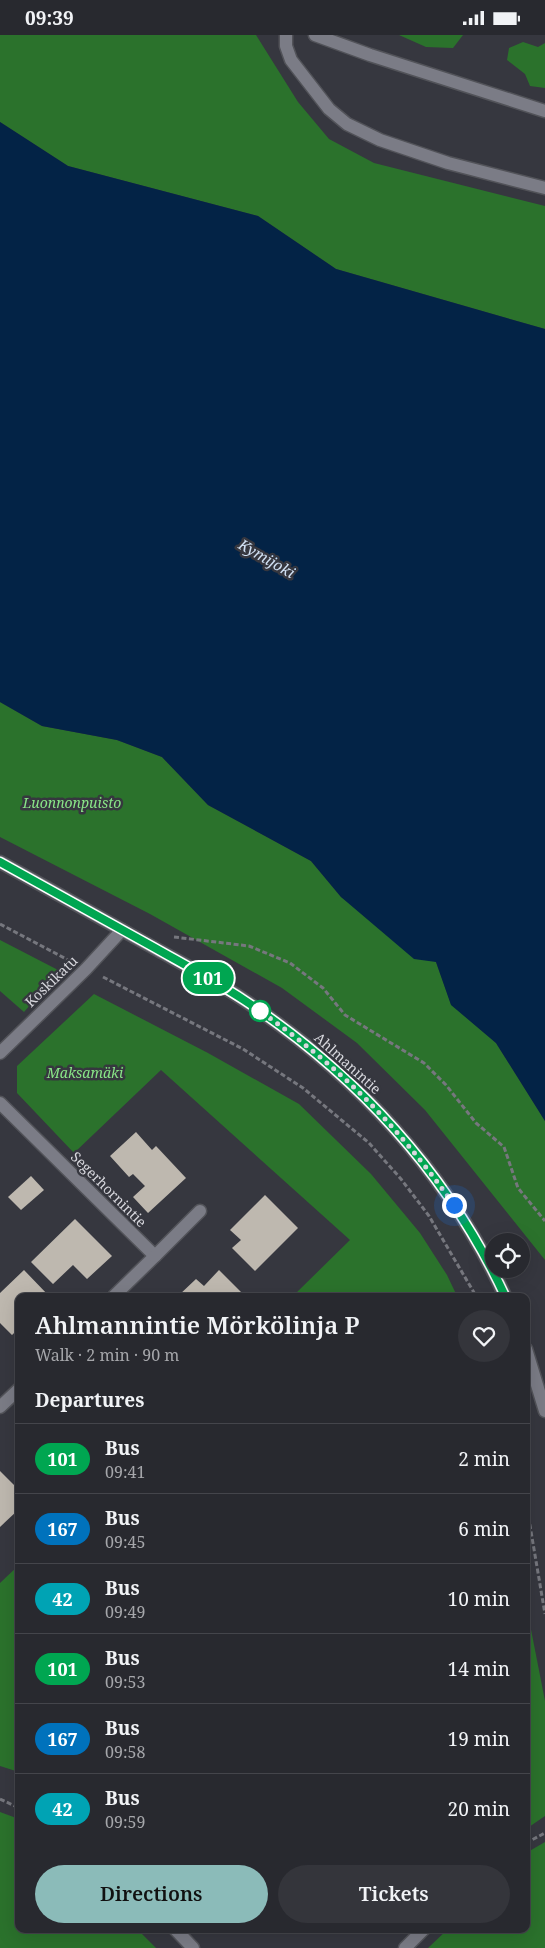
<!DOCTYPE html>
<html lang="en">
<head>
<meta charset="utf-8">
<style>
  :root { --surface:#28292f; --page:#34353b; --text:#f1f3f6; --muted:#a5a6aa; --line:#44454b; --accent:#8bbbb9 }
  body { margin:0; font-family:"Noto Serif",serif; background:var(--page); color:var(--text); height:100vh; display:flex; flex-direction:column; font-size:19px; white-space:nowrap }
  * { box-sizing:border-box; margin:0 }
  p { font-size:16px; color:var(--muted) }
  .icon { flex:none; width:28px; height:28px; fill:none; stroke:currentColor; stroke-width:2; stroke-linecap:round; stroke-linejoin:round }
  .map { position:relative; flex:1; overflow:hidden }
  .drawer { position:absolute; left:15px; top:1258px; width:515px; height:640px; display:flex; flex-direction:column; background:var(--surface); border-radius:10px; box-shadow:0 5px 20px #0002,0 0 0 1px var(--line) }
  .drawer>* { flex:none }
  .badge { padding:0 10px; border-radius:16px; font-size:18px; line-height:32px }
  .fabs { position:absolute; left:485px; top:1198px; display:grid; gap:10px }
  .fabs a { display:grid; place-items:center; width:45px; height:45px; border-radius:50%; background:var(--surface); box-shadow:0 5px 20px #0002,0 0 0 1px var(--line); font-size:25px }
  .you { position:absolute; width:25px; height:25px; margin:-12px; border:4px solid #fff; border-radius:50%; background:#1a73e8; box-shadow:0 0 0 8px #1a73e833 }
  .map>.badge { position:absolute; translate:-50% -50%; box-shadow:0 0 0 2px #fff }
  h2 { padding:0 20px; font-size:19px; line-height:45px }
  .round { display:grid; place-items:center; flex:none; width:52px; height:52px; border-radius:26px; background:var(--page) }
  .head { display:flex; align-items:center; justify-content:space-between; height:85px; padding:0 20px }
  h1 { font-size:24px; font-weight:600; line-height:38px }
  .cta { display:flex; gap:10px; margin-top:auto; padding:10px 20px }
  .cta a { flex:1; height:58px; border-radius:30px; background:var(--accent); color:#111; font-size:20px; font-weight:600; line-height:58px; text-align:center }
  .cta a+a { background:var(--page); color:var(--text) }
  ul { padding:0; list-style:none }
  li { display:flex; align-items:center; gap:15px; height:70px; padding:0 20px; border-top:1px solid var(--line) }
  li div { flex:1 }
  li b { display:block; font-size:19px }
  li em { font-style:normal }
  li .badge { min-width:55px; font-weight:700; text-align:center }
  .status { display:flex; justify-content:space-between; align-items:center; height:35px; padding:0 25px; background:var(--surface); direction:ltr }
  .status svg { height:14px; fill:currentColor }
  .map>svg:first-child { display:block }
</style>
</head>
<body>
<div class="status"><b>09:39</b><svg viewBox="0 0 49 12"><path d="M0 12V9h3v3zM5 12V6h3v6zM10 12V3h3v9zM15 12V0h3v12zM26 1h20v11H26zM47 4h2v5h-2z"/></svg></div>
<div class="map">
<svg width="545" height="1913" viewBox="0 0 545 1913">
  <rect width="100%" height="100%" fill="#36373f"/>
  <g fill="#2b722c">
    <polygon points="0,0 256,0 298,67 329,104 374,128 545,171 545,294 336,234 258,181 68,131 0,87"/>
    <polygon points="399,0 463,0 453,13 426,12"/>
    <polygon points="523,7 538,12 545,8 545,53 530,51 525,39 507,25 509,13"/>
    <polygon points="0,667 42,691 117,705 162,722 208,770 311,826 341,862 436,927 451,969 496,1008 545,1086 545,1225 425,1075 357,1008 282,953 150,879 0,802"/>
    <polygon points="0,905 60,936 24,977 0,956"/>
    <polygon points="94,959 208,1018 299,1069 371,1139 420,1198 447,1240 457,1261 293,1261 350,1205 161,1035 74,1118 17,1058 17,1031"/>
    <polygon points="19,1530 19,1737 0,1731 0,1548"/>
    <polygon points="526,1569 545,1666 545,1781 526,1794"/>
    <polygon points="0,1777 19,1784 19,1894 137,1894 156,1913 0,1913"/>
    <polygon points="545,1807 545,1913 428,1913 448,1894 526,1894 526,1818"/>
  </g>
  <polygon fill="#032346" points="0,87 68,131 258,181 336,234 545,294 545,1086 496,1008 451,970 436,927 414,924 341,862 311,826 208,770 162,722 117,705 42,691 0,667"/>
  <g fill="#beb8af">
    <polygon points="136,1097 152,1115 156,1111 186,1143 148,1178 133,1162 145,1151 133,1139 129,1142 110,1121"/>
    <polygon points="31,1141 44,1155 21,1175 8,1162"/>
    <polygon points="265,1160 298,1193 255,1236 232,1213 241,1205 230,1195"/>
    <polygon points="75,1184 112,1221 87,1244 73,1230 53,1249 31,1227"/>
    <polygon points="24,1235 49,1261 19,1261 19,1293 12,1300 0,1288 0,1258"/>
    <polygon points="219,1235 242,1258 239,1261 178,1261 196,1244 204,1251"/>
    <polygon points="0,1436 19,1455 19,1474 0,1492"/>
  </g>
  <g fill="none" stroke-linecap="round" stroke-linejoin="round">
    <defs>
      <g id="minor">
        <polyline points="286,0 286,11 291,25 329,74 347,89 380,105 448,128 545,153"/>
        <polyline points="315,0 370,20 545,76"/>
        <path d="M0,827C53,856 106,886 158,915C187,931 216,946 244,965C356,1039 448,1138 505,1261"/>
        <polyline points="0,1018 86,934 122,895"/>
        <polyline points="0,1068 155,1221 114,1261"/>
        <polyline points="155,1221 200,1176"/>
        <polyline points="526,1314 545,1376"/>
        <polyline points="0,1372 19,1354"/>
        <polyline points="175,1894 193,1913"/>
        <polyline points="405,1913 424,1894"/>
      </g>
    </defs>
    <use href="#minor" stroke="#525359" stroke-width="15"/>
    <g stroke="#76777e" stroke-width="3" stroke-dasharray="5 2.5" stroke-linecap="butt">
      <polyline points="0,889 70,926"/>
      <polyline points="174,902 249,911 290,928 323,953 345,980 424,1028 446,1050 476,1088 504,1112 518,1153 545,1186"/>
      <polyline points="103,942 243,1014 303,1053 369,1108 401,1144 429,1181 476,1261"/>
      <polyline points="526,1467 545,1579"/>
      <polyline points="0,1764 19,1773"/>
      <polyline points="526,1808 545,1798"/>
    </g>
    <use href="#minor" stroke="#7b7c86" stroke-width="12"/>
  </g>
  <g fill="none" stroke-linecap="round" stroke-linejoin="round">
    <defs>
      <path id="line" d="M0,827C52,856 103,884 155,913C185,930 215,946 244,965C356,1039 448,1138 505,1261"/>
    </defs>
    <use href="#line" stroke="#fff" stroke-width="11"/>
    <use href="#line" stroke="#00a651" stroke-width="8"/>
    <path stroke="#d7d7dd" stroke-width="5" stroke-dasharray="0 9" d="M260,976L254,972C338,1030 395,1087 454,1170"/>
  </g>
  <circle fill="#fff" stroke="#00a651" stroke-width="2.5" cx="260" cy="976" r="10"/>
  <g text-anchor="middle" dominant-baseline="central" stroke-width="5" stroke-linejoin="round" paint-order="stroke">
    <g font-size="14" font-style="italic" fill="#89e687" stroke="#36373f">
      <text x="72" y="767">Luonnonpuisto</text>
      <text x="85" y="1037">Maksamäki</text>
    </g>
    <g font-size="14" fill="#d7d7dd" stroke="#36373f">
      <text transform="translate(51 946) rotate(-44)">Koskikatu</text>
      <text transform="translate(348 1028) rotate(42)">Ahlmanintie</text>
      <text transform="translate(109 1154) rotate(45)">Segerhornintie</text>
    </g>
    <g font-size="15" font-style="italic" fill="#d0e0f3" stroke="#36373f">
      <text transform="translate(267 523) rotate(30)">Kymijoki</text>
    </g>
  </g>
</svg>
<div class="fabs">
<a><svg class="icon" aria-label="locate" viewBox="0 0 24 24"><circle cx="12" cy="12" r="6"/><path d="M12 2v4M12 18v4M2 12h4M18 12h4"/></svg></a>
</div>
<div class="you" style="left:454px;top:1170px"></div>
<b class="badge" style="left:208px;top:943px;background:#00a651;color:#fff">101</b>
<section class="drawer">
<div class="head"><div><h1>Ahlmannintie Mörkölinja P</h1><p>Walk · 2 min · 90 m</p></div><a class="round"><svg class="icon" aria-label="heart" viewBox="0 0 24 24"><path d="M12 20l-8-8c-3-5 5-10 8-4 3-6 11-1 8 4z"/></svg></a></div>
<h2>Departures</h2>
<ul>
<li><span class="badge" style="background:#00a651;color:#fff">101</span><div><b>Bus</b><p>09:41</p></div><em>2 min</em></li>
<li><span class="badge" style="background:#0072bc;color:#fff">167</span><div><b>Bus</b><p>09:45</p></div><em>6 min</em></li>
<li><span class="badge" style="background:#00a3b4;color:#fff">42</span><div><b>Bus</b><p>09:49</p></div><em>10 min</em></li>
<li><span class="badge" style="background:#00a651;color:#fff">101</span><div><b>Bus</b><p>09:53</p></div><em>14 min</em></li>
<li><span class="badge" style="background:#0072bc;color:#fff">167</span><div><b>Bus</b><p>09:58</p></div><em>19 min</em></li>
<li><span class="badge" style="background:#00a3b4;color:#fff">42</span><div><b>Bus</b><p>09:59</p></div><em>20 min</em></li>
</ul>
<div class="cta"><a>Directions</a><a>Tickets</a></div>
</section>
</div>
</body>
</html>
